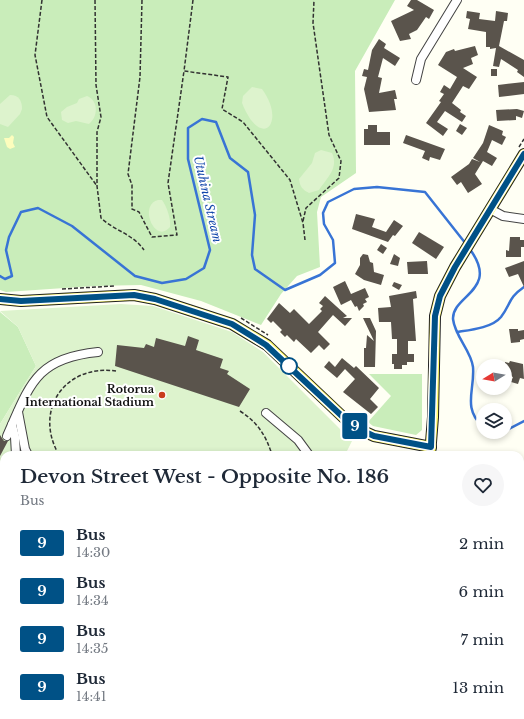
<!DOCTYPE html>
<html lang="en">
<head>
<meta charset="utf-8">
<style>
  :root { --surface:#fff; --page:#f6f6f7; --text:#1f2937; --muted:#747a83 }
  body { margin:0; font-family:"Libre Baskerville",serif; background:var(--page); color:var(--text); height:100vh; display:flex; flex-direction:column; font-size:15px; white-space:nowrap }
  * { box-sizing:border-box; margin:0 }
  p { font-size:13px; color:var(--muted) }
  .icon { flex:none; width:22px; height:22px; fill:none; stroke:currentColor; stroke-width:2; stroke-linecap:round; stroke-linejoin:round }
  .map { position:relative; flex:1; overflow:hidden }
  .panel { position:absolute; left:0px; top:451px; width:524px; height:268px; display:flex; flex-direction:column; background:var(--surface); border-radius:12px 12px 0 0; box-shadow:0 2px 6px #0003 }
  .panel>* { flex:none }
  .badge { padding:0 8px; border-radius:3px; font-size:14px; line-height:26px }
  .needle { width:26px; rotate:259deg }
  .buttons { position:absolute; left:476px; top:359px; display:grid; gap:8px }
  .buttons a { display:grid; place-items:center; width:36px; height:36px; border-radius:50%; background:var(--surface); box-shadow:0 2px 6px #0003; font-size:20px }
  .map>.badge { position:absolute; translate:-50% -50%; box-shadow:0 0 0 2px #fff }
  .round { display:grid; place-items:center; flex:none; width:42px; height:42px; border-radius:21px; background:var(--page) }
  .summary { display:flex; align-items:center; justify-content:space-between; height:68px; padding:0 20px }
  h1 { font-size:19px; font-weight:600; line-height:30px }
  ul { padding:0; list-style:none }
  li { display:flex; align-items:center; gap:12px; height:48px; padding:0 20px }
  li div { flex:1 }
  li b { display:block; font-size:15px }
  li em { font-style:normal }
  li .badge { min-width:44px; font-weight:700; text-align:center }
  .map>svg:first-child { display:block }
</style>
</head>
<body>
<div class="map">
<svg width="524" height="719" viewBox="0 0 524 719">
  <rect width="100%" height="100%" fill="#fffff4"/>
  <g fill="#c9edba">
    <polygon points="0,0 395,0 355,71 356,173 321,197 317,212 320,267 297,276 281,294 261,325 201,301 141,285 94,286 6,292 0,290"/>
    <polygon points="0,312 18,327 36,366 0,424"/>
    <polygon points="369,374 422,374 422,430 416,435 373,426 368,422 391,396"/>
  </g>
  <polygon fill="#fdfdbd" points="11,136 12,135 14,137 13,143 15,147 10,149 7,147 4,138 9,138"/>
  <g fill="#ddf3cd">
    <path d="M252,87L262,89C287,123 261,151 242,103L243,96Z"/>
    <path d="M10,95C19,95 22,101 22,109L20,114L8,127L0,124V104Z"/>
    <path d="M87,96C99,101 98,117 89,124L76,121L68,123L62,120L61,112L67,107L77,103L79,99Z"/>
    <path d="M321,150L332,153C339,168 327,178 319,190L309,193C303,190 300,187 299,179L312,163L315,153Z"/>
    <path d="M158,200H162C167,207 171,219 170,227C155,245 138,205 158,200Z"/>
    <polygon points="121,304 153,306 232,332 263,352 352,441 345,455 4,455 4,503 0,501 0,424 36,366 18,327 0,311"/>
  </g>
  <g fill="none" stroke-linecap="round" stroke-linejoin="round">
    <g stroke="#3874d5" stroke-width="2.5">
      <path d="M469,248C501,290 452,295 453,319C455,337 471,350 473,367C475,390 462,408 483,427"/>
      <polyline points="0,276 5,279 12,276 6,250 9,237 21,212 38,208 72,226 135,276 162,283 186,279 204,268 210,250 188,159 188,128 202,119 216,122 230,158 248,172 255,215 252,255 255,269 285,290 320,275 335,263 333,240 324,224 323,213 328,202 354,189 377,187 425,192 466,244"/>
      <path d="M457,332C470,330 492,328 501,317C511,304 508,298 524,287"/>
      <polyline points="505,431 524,421"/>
      <polyline points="489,432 502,432"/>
    </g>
  </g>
  <g fill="#5a544c">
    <polygon points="411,0 417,0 434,10 429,19 426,17 417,30 409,34 411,39 400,41 391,21 414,10 407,6"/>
    <polygon points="467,11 480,13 479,19 495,21 496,11 508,13 507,21 504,21 499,46 524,60 524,77 517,72 518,70 501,59 499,67 493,66 496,48 490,49 490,47 486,47 486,32 468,29 470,19 466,18"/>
    <polygon points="379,39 386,44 384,48 400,58 395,66 383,58 378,77 382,78 379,93 395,90 397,99 394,99 396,110 369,112 364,89 367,77 362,76 364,69 368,70 372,50"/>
    <polygon points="475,46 478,55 471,58 473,64 463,68 477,77 469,89 463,86 452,103 461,110 460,112 466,116 462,122 445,111 437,122 448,129 443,136 426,123 441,102 439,101 444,94 440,92 444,85 450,89 457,77 438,65 446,52 454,49 455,51"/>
    <rect x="491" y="69" width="6" height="7"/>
    <polygon points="524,82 524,94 499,97 498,85"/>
    <polygon points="517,109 524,111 522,118 516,116 516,120 497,121 496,110"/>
    <polygon points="460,124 467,128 462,135 456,131"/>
    <polygon points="368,125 377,125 377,132 390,132 390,145 364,145 364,129 368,129"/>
    <polygon points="489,125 503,131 502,135 506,137 502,145 492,140 487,152 497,158 492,166 483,161 475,174 482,184 468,193 461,182 457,185 451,177 469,164 472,159 480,162 473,158 483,143"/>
    <polygon points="406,135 445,149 440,160 430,157 429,161 422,158 425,151 403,143"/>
    <polygon points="356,214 375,219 372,227 386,232 394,220 403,226 395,236 393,235 388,242 352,229"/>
    <polygon points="419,232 444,247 436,259 412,243"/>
    <polygon points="510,237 520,237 520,240 524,240 524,247 521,247 521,257 506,257 506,250 509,251"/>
    <polygon points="381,244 387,248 383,254 377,250"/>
    <polygon points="363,254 368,255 370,262 373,263 374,272 384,275 381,285 364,280 355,274 360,265 360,258"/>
    <polygon points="394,254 400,258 398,266 390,264"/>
    <polygon points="427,261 428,274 408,274 407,262"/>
    <polygon points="524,261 524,287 518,274 509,277 505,268"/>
    <polygon points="345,281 351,294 365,288 369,297 365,299 367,302 363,304 364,306 359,311 357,306 355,307 351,300 341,305 333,287"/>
    <polygon points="394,282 402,285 399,290 392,286"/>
    <polygon points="416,291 417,298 413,299 416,341 408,341 408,354 414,354 414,362 407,362 407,365 402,365 402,369 394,369 394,364 392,364 392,354 397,354 397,339 392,339 391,322 379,322 378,308 391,307 389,296"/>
    <polygon points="325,296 347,316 343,318 352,318 345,326 333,315 318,332 330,344 324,350 319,345 311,353 296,339 294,342 287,335 285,337 280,332 282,330 273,321 271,323 267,319 279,303 290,313 294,309 309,324 322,311 320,309 323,306 319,303"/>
    <polygon points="363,318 370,318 376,331 375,367 364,367 364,348 366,348 367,335 374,341"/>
    <polygon points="509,329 518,329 518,331 524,330 524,339 520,340 520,342 511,343"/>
    <polygon points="188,336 199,340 196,350 223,359 220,368 229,371 227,374 250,389 239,407 115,366 117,345 144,348 146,344 154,347 156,338 185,346"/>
    <polygon points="342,358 354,368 356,366 379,388 370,399 378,407 371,414 343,392 355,379 345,369 337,378 324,367 329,361 335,367"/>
    <polygon points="510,361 523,364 524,379 520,378 518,384 511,382 513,377 510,376 511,374 505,372 505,362 509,363"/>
    <polygon points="0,435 4,441 8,441 0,456"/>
  </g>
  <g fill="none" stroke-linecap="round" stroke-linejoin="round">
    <defs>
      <g id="minor">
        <polyline points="416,80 421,59 457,0"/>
        <polyline points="490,209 503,216 524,219"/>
        <polyline points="18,412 25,449 28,455"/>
        <polyline points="266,413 298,440 309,455"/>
        <polyline points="12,425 15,437 16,455"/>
        <path d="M7,436C30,384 36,358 98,352"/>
        <polyline points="0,579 4,573"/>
        <polyline points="0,655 4,657"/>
        <polyline points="92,715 97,719"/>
        <polyline points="412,715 417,719"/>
        <polyline points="518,715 519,719"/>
        <polyline points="378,719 381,715"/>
      </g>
      <g id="major">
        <polyline points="0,299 21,301 134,295 155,299 232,324 267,345 344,418 363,431 374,436 431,447"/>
        <polyline points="430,455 433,417 435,316 440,296 455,267 524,154"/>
        <polyline points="314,719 317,715"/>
      </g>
    </defs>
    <use href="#minor" stroke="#434343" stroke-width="10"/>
    <use href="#major" stroke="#212121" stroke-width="12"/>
    <g stroke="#323232" stroke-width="1.5" stroke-dasharray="4 2" stroke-linecap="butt">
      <polyline points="42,0 35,55 47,117 97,186"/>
      <path d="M95,0L96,85L101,117L97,132V186L101,218C115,231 133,234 144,250"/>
      <polyline points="142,0 140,77 128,174 132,185 132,209 139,212 152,237 177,235 168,183 184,71"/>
      <polyline points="193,0 184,71 228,77 222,109 243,122 290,180 303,223 305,240"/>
      <polyline points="519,147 524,139"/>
      <polyline points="303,221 306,208 339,178 341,161 329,135 313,23 314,0"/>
      <polyline points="62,289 114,286"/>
      <polyline points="241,318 268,335"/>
      <path d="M240,411C257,422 266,435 272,455"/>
      <path d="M59,455C33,410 65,364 116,371"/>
    </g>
    <use href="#minor" stroke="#fff" stroke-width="8"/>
    <use href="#major" stroke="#fffb64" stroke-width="10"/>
  </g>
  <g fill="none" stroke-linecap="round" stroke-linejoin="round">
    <defs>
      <polyline id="line" points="0,299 21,301 134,295 155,299 232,324 266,345 344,418 363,431 374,436 431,447 435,316 440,296 455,267 524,154"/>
    </defs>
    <use href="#line" stroke="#fff" stroke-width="9"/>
    <use href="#line" stroke="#005186" stroke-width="6"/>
  </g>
  <circle fill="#fff" stroke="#005186" stroke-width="2" cx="289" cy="366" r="8"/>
  <circle fill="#c93c1f" stroke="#fff" stroke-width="1.5" cx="162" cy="395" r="4"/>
  <g text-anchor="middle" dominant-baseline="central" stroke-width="4" stroke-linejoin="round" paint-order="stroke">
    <g font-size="11" font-weight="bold" fill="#101010" stroke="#fff" text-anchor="end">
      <text x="154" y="389">Rotorua<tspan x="154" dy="13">International Stadium</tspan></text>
    </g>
    <g font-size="12" font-style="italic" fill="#1146ab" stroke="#fff">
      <text transform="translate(208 199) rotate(77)">Utuhina Stream</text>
    </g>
  </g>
</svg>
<div class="buttons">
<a><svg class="needle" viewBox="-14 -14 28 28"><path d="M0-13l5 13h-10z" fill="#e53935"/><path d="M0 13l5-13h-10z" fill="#747a83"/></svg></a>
<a><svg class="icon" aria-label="layers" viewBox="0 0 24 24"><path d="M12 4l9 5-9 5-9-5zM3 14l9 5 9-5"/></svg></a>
</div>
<b class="badge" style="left:355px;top:426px;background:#005186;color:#fff">9</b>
<section class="panel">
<div class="summary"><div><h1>Devon Street West - Opposite No. 186</h1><p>Bus</p></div><a class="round"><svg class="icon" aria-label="heart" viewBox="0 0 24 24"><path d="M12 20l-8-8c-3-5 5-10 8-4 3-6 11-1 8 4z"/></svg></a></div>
<ul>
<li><span class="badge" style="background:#005186;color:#fff">9</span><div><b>Bus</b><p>14:30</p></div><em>2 min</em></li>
<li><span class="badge" style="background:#005186;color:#fff">9</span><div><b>Bus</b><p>14:34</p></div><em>6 min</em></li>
<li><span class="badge" style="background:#005186;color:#fff">9</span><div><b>Bus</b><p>14:35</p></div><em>7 min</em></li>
<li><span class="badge" style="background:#005186;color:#fff">9</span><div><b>Bus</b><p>14:41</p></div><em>13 min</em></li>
</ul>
</section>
</div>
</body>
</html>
